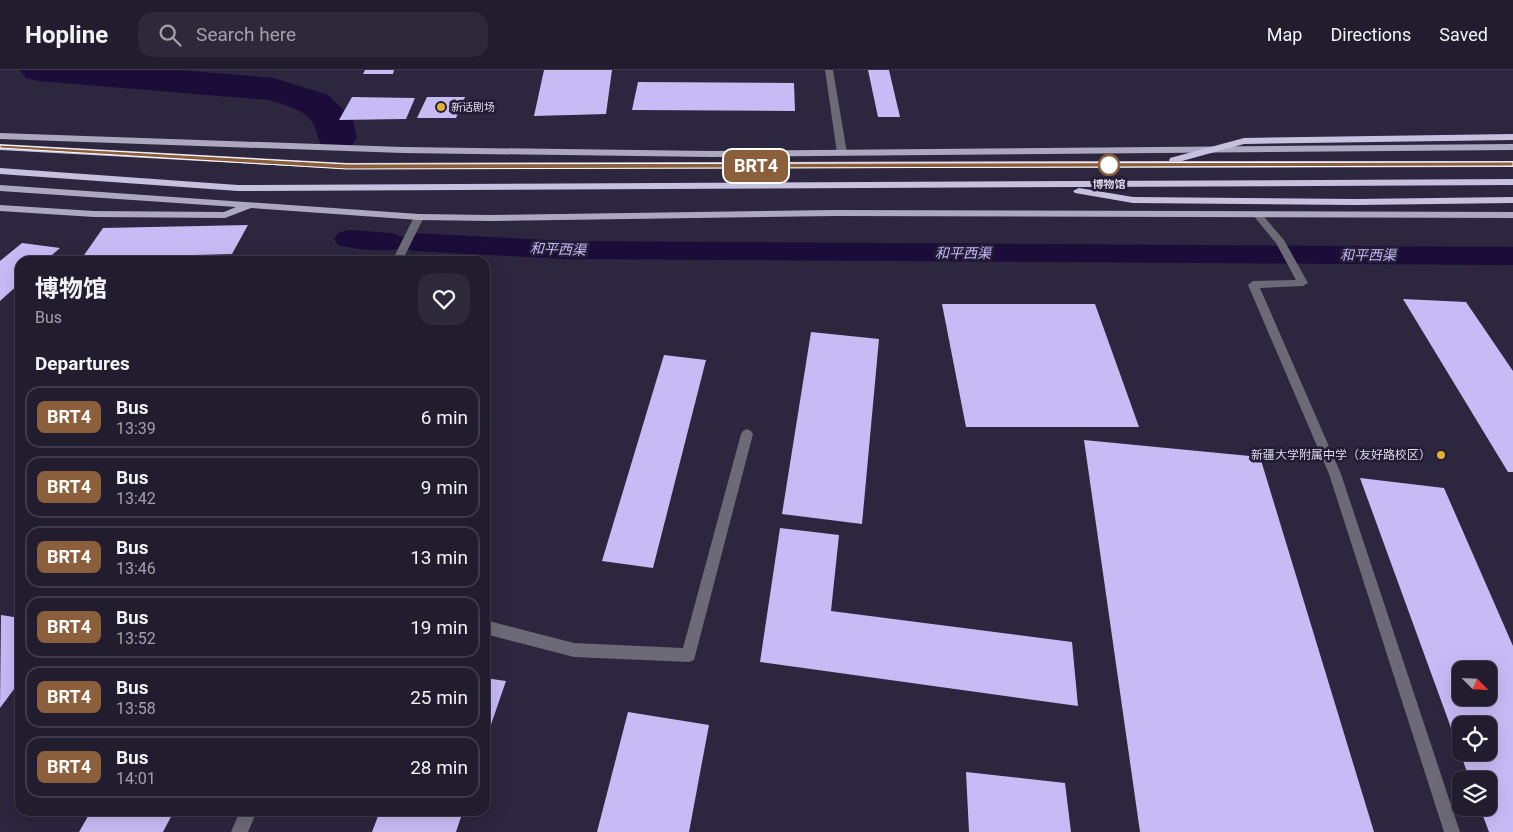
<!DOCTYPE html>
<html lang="en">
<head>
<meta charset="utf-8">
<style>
  :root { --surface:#211c2e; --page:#2d293a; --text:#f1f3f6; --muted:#a2a1aa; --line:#3e3a4a }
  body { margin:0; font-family:Roboto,"Noto Sans SC",sans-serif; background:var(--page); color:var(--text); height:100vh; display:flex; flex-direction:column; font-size:19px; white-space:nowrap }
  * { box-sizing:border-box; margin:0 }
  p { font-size:16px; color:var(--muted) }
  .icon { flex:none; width:28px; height:28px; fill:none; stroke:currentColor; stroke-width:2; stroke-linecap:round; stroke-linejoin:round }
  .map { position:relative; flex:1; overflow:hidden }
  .details { position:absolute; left:15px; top:186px; width:475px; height:560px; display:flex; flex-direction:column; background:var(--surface); border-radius:15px; box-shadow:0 5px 20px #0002,0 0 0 1px var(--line) }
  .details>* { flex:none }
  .badge { padding:0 10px; border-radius:8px; font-size:18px; line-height:32px }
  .needle { width:32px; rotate:114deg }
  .controls { position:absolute; left:1452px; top:591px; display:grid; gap:10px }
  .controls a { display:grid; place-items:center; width:45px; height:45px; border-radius:10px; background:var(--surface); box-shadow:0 5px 20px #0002,0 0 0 1px var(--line); font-size:25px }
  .map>.badge { position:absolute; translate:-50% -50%; box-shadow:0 0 0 2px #fff }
  h2 { padding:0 20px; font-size:19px; line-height:45px }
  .round { display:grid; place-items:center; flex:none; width:52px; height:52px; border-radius:15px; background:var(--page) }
  .headline { display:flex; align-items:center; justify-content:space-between; height:85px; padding:0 20px }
  h1 { font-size:24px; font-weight:700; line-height:38px }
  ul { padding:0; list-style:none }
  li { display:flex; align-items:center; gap:15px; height:62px; margin:0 10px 8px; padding:0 10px; border:2px solid var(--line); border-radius:15px }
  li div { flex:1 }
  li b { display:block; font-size:19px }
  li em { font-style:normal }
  li .badge { min-width:55px; font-weight:700; text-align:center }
  header { display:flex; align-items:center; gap:30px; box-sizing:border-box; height:70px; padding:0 25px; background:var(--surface); border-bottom:1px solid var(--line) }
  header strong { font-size:24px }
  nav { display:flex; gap:28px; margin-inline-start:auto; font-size:18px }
  .search { width:350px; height:45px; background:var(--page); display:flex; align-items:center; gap:12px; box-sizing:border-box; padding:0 18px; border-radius:15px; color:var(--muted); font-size:19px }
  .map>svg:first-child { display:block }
</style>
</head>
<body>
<header>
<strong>Hopline</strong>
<div class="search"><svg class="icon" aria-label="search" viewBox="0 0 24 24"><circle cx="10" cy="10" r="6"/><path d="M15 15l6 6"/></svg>Search here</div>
<nav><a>Map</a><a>Directions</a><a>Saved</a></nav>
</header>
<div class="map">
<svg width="1513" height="762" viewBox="0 0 1513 762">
  <rect width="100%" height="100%" fill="#2c263e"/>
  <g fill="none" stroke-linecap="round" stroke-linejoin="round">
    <path fill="#1c0c3a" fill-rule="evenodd" d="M348,160L392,163L402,167L413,163L567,171L1513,177V195L567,189L413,181L402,177C390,184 353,179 338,175L334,169L338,163Z"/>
    <path fill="#1c0c3a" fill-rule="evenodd" d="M20,0H179L274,8L328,25L347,43L353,51L357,68L351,77L337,80L323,77C316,68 318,62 314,55C306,39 284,35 269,30L39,11L26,8Z"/>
  </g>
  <g fill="#c7bbf6" fill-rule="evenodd">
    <polygon points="365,0 394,0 393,4 363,4"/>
    <polygon points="544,0 612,0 606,44 534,46"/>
    <polygon points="868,0 889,0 900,47 878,47"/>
    <polygon points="638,12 794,13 795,41 632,40"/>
    <polygon points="352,27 415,28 406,49 339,50"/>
    <polygon points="427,27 465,27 456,48 417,48"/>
    <polygon points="248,155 232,184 82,188 103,158"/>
    <polygon points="22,173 60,178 45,191 20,191 20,213 0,231 0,191"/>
    <polygon points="1403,229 1466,232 1513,301 1513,402 1508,402"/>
    <polygon points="942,234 1095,234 1139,357 966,357"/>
    <polygon points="811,262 879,269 862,454 782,444"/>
    <polygon points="664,285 706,290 653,498 602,491"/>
    <polygon points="1084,370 1260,387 1374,762 1140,762"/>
    <path d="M1360,408L1444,418L1513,576V762H1489L1480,738H1489V710H1470ZM1461,600H1489V628H1461ZM1461,655H1489V682H1461Z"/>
    <polygon points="780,458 839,465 831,541 1072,572 1078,636 760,592"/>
    <polygon points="1,545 20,548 20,611 0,638"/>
    <polygon points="485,608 506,611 485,672"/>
    <polygon points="628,642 709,655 689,762 597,762"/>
    <polygon points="966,702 1065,713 1071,762 969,762"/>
    <polygon points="91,741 174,741 163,762 79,762"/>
    <polygon points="380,741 463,741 456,762 372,762"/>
  </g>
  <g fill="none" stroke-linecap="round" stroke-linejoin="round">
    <g fill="#6c6a76" fill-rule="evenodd">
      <polygon points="825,0 833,0 847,83 842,86 837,83"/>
      <polygon points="1257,141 1260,142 1284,170 1308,213 1303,216 1260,218 1341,404 1460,762 1444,762 1329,404 1248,215 1253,211 1296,210 1276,173 1252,144"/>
      <polygon points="419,144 424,147 402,191 392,191 414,147"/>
      <polygon points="747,359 751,361 753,364 694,590 689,592 574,587 485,564 485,550 574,573 683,578 741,364 743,361"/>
      <polygon points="240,741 257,741 248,762 231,762"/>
    </g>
    <g fill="#ada8c2" fill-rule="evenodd">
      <polygon points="0,63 403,77 712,81 1513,74 1513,80 712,87 403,83 0,69"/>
      <polygon points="0,115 419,144 490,145 835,140 1513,142 1513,148 835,146 490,151 419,150 251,138 225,148 94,147 0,141 0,135 94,141 224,142 236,137 0,121"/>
    </g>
    <g fill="#c7c1e0" fill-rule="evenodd">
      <polygon points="1513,64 1513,70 1244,74 1182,91 1513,91 1513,97 347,99 0,80 0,74 347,93 1169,91 1170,88 1244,68"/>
      <polygon points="0,98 238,115 1513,109 1513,115 238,121 0,104"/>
      <polygon points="1079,118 1133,127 1357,129 1513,127 1513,133 1357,135 1133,133 1075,123 1073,121"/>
    </g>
  </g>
  <polygon fill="#8b5e3c" stroke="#fff" points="0,75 347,94 1513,92 1513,96 347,99 0,78"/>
  <g fill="#e3ae34" stroke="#221d34" stroke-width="2">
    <circle cx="441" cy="37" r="5"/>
    <circle cx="1441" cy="385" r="5"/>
  </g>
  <circle fill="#fff" stroke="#8b5e3c" stroke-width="2.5" cx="1109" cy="95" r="10"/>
  <g text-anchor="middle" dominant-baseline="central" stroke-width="5" stroke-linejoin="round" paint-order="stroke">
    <g font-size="11" fill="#dedcec" stroke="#221d34" text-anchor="start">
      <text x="451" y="37">新话剧场</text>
    </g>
    <g font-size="11" font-weight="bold" fill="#dedcec" stroke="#221d34">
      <text x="1109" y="114">博物馆</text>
    </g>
    <g font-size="12" fill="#dedcec" stroke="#221d34" text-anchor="end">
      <text x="1431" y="385">新疆大学附属中学（友好路校区）</text>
    </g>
    <g font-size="14" font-style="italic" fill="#c6b8f9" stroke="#221d34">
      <text transform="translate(558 179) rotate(2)">和平西渠</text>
      <text x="963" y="183">和平西渠</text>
      <text x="1368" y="185">和平西渠</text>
    </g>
  </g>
</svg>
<div class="controls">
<a><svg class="needle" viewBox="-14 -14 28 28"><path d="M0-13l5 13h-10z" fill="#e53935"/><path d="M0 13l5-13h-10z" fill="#a2a1aa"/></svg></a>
<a><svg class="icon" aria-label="locate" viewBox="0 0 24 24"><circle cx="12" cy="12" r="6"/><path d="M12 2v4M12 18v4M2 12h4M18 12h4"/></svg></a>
<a><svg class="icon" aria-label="layers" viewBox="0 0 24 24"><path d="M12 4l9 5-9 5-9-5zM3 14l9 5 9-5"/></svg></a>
</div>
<b class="badge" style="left:756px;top:96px;background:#8b5e3c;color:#fff">BRT4</b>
<section class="details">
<div class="headline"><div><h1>博物馆</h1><p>Bus</p></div><a class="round"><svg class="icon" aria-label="heart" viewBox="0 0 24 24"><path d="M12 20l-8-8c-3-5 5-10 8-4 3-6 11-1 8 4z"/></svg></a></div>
<h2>Departures</h2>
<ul>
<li><span class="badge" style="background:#8b5e3c;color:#fff">BRT4</span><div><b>Bus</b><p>13:39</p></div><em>6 min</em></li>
<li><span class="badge" style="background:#8b5e3c;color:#fff">BRT4</span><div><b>Bus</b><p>13:42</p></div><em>9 min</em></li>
<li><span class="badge" style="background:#8b5e3c;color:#fff">BRT4</span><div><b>Bus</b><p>13:46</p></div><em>13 min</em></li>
<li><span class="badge" style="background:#8b5e3c;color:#fff">BRT4</span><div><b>Bus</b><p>13:52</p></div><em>19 min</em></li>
<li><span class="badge" style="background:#8b5e3c;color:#fff">BRT4</span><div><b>Bus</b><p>13:58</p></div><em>25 min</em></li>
<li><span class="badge" style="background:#8b5e3c;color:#fff">BRT4</span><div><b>Bus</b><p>14:01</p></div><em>28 min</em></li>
</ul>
</section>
</div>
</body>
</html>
